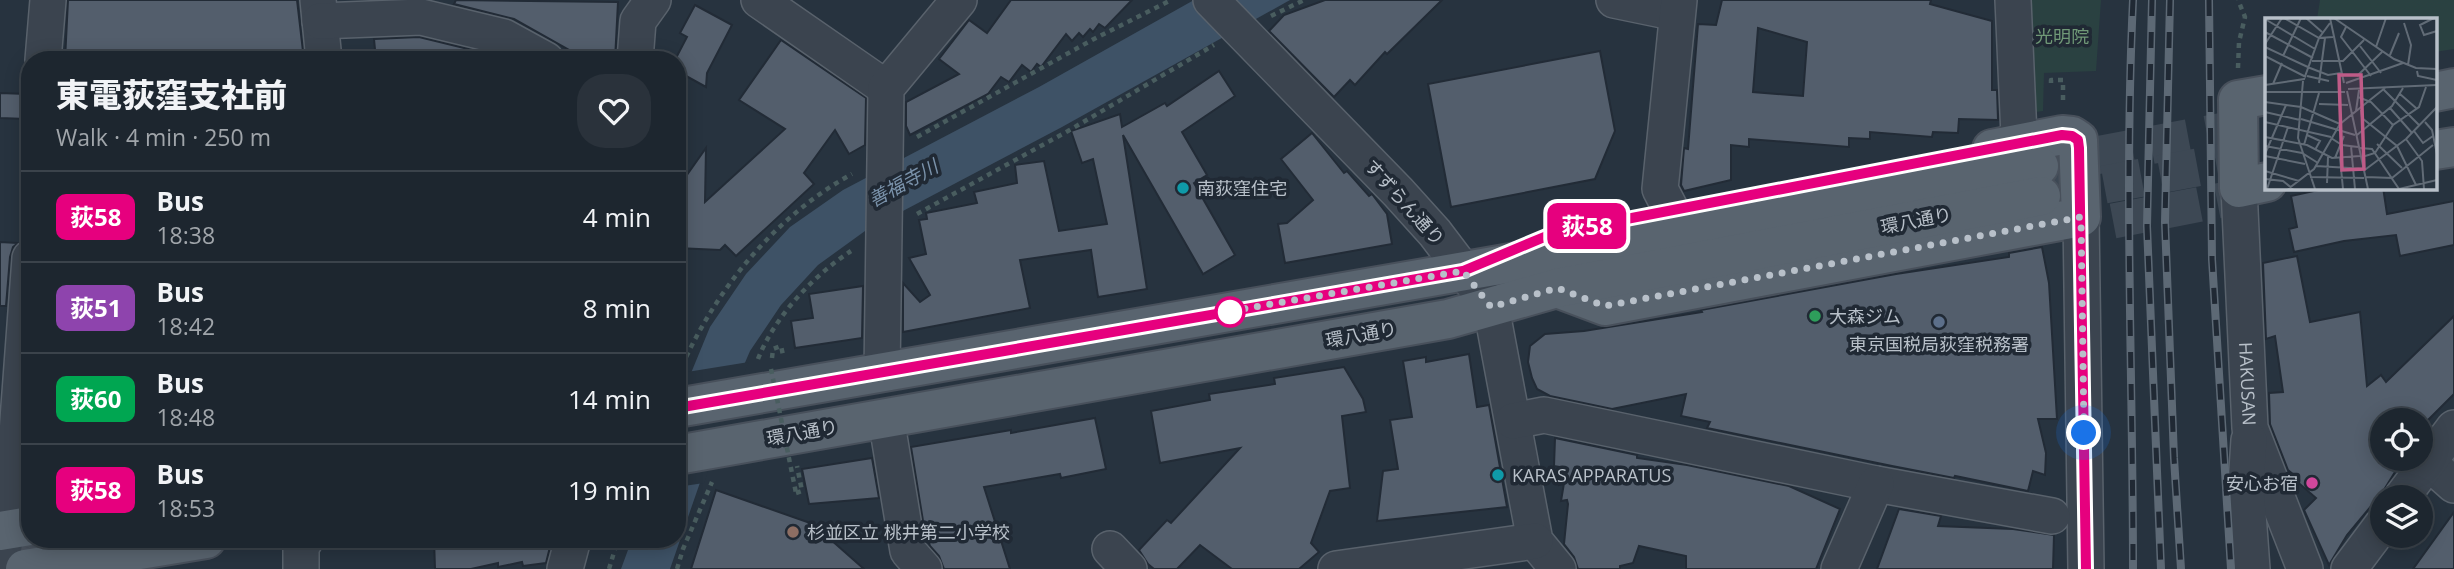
<!DOCTYPE html>
<html lang="en">
<head>
<meta charset="utf-8">
<style>
  :root { --surface:#1d262f; --page:#2a323b; --text:#f1f3f6; --muted:#a0a5aa; --line:#3b434b }
  body { margin:0; font-family:"Open Sans","Noto Sans JP",sans-serif; background:var(--page); color:var(--text); height:100vh; display:flex; flex-direction:column; font-size:26px; white-space:nowrap }
  * { box-sizing:border-box; margin:0 }
  p { font-size:23px; color:var(--muted) }
  .icon { flex:none; width:38px; height:38px; fill:none; stroke:currentColor; stroke-width:2; stroke-linecap:round; stroke-linejoin:round }
  .map { position:relative; flex:1; overflow:hidden }
  .panel { position:absolute; left:21px; top:51px; width:665px; height:497px; display:flex; flex-direction:column; background:var(--surface); border-radius:28px; box-shadow:0 4px 18px #0003,0 0 0 2px var(--line) }
  .panel>* { flex:none }
  .badge { padding:0 14px; border-radius:10px; font-size:24px; line-height:46px }
  .tools { position:absolute; left:2370px; top:408px; display:grid; gap:14px }
  .tools a { display:grid; place-items:center; width:63px; height:63px; border-radius:50%; background:var(--surface); box-shadow:0 4px 18px #0003,0 0 0 2px var(--line); font-size:35px }
  .you { position:absolute; width:35px; height:35px; margin:-18px; border:5px solid #fff; border-radius:50%; background:#1a73e8; box-shadow:0 0 0 10px #1a73e833 }
  .map>.badge { position:absolute; translate:-50% -50%; box-shadow:0 0 0 4px #fff }
  .round { display:grid; place-items:center; flex:none; width:74px; height:74px; border-radius:28px; background:var(--page) }
  .head { display:flex; align-items:center; justify-content:space-between; height:119px; padding:0 35px }
  h1 { font-size:33px; font-weight:800; line-height:52px }
  ul { padding:0; list-style:none }
  li { display:flex; align-items:center; gap:21px; height:91px; padding:0 35px; border-top:2px solid var(--line) }
  li div { flex:1 }
  li b { display:block; font-size:26px }
  li em { font-style:normal }
  li .badge { min-width:77px; font-weight:700; text-align:center }
  .map>svg:first-child { display:block }
</style>
</head>
<body>
<div class="map">
<svg width="2454" height="569" viewBox="0 0 2454 569">
  <rect width="100%" height="100%" fill="#27333f"/>
  <g fill="#2a4141">
    <polygon points="2025,0 2101,0 2096,71 2044,73 2043,111 2028,113"/>
    <polygon points="2320,0 2454,0 2454,49 2435,52 2435,19 2317,19"/>
  </g>
  <polygon fill="#3e5266" points="1194,0 1290,0 1062,127 865,231 818,265 781,305 750,351 728,402 670,569 621,569 632,539 677,539 677,407 710,327 746,274 790,227 843,190 1039,87"/>
  <polygon fill="#27333f" points="749,362 731,403 704,483 677,487 677,396 687,372"/>
  <g fill="#535e6c" stroke="#222b36" stroke-width="2" fill-rule="evenodd">
    <polygon points="68,0 297,0 304,60 65,60"/>
    <polygon points="456,0 618,2 615,60 570,60 571,51 514,19 454,4"/>
    <polygon points="1011,0 1132,0 1105,28 1099,24 1093,32 1090,29 1083,37 1079,33 1072,41 1066,34 1041,67 1037,64 1031,72 1022,65 1009,82 1001,77 988,94 910,135 906,126 906,102 959,74 939,59 969,20 987,33"/>
    <polygon points="1325,0 1442,0 1387,54 1385,52 1355,85 1350,80 1334,97 1269,31 1284,15"/>
    <path d="M1722,0H1931L1930,4L1992,21V90H1997L1998,120L1959,119L1958,133L1933,132L1932,137L1870,132V139L1849,138V147L1749,139V147L1731,145V180L1684,191L1681,185L1684,148L1688,149L1698,24L1716,25ZM1758,28L1807,42L1803,96L1753,92Z"/>
    <polygon points="695,5 732,25 707,73 706,87 677,71 677,56 687,37 680,33"/>
    <polygon points="419,37 497,56 503,60 376,60 374,39"/>
    <polygon points="781,40 866,98 865,145 849,154 835,130 804,173 814,184 736,256 725,245 720,250 677,248 677,189 706,148 705,202 785,129 739,100"/>
    <polygon points="1600,51 1615,131 1595,179 1451,207 1428,84"/>
    <polygon points="1219,71 1235,96 1182,132 1207,175 1194,183 1235,255 1203,274 1123,135 1147,289 1098,297 1091,250 1020,260 1030,308 903,332 903,283 920,302 930,295 909,258 926,254 919,220 927,219 926,213 977,203 974,192 1017,183 1015,165 1044,161 1059,231 1107,224 1093,159 1082,163 1071,131 1120,114 1122,127 1165,103 1167,106"/>
    <polygon points="0,93 27,94 26,119 0,118"/>
    <polygon points="1312,133 1344,173 1347,171 1369,196 1372,194 1387,214 1392,244 1285,263 1278,224 1287,223 1313,200 1281,159"/>
    <polygon points="2332,187 2383,187 2387,214 2454,201 2454,245 2400,256 2396,235 2344,241 2294,252 2289,229 2297,227 2291,196"/>
    <polygon points="0,242 18,243 13,247 10,257 6,306 0,306"/>
    <polygon points="2042,247 2049,283 2057,419 2038,419 2046,453 2045,475 2033,471 2028,491 1955,476 1954,478 1892,466 1707,428 1710,422 1681,416 1686,394 1612,409 1550,396 1537,389 1532,378 1528,362 1530,346 1545,334 1584,331 1702,312 1701,310 1896,274 2009,257 2009,253"/>
    <polygon points="2297,256 2310,322 2360,312 2367,386 2381,375 2386,382 2454,316 2454,394 2420,428 2420,420 2382,420 2382,457 2379,459 2395,472 2382,493 2347,535 2329,565 2304,510 2316,498 2294,479 2296,477 2288,470 2270,424 2269,393 2283,392 2275,336 2266,339 2263,263"/>
    <polygon points="863,286 862,338 795,348 791,321 813,318 809,294"/>
    <polygon points="1469,354 1477,407 1489,405 1507,507 1377,521 1383,471 1398,469 1390,420 1412,417 1403,361 1426,357 1426,362"/>
    <polygon points="1344,367 1363,399 1366,412 1342,416 1350,488 1330,491 1311,543 1319,552 1299,569 1232,569 1200,545 1177,569 1154,569 1148,564 1139,550 1167,520 1171,523 1240,448 1160,463 1151,411 1210,400 1209,394 1275,384 1274,378"/>
    <polygon points="1095,418 1106,469 1061,478 1060,474 984,487 1010,569 944,569 939,556 930,546 924,527 911,447 1011,430 1011,433"/>
    <polygon points="1555,438 1637,455 1637,458 1687,465 1789,486 1840,509 1816,569 1686,569 1686,556 1639,546 1633,563 1620,566 1620,569 1578,569 1574,557 1564,544 1568,504 1567,500 1561,501 1564,483 1559,485 1560,467 1554,466"/>
    <polygon points="872,458 879,498 809,504 802,469"/>
    <polygon points="716,490 813,524 864,569 691,569"/>
    <polygon points="1899,509 1941,516 1938,526 2013,529 2054,535 2053,569 1877,569"/>
    <polygon points="2454,512 2454,569 2413,569"/>
    <polygon points="434,539 552,539 546,563 523,566 522,562 498,567 498,563 471,569 435,569"/>
  </g>
  <g fill="none" stroke-linecap="round" stroke-linejoin="round">
    <polyline stroke="#3d4854" stroke-width="35" stroke-dasharray="35 18" stroke-linecap="butt" points="2061,231 2259,193"/>
    <g stroke="#3d4854" stroke-width="38" stroke-dasharray="38 19" stroke-linecap="butt">
      <polyline points="2039,166 2259,125"/>
      <polyline points="2048,195 2259,156"/>
    </g>
    <defs>
      <g id="minor">
        <polyline points="318,0 324,60"/>
        <polyline points="759,0 886,88"/>
        <polyline points="1211,0 1398,192 1435,233 1491,307 1535,541 1558,569"/>
        <polyline points="1614,0 1677,13"/>
        <polyline points="320,21 421,17 504,37 546,60"/>
        <polyline points="43,60 48,0"/>
        <polyline points="635,60 638,21 653,0"/>
        <polyline points="2003,147 2019,136 2013,0"/>
        <path id="s1" d="M2239,188L2250,428L2305,569"/>
        <polyline points="1671,210 1660,189 1679,0"/>
        <polyline points="2081,217 2086,569"/>
        <polyline points="882,373 886,88 959,0"/>
        <polyline points="886,418 908,551 924,569"/>
        <polyline points="1513,421 1544,415 1876,484 2052,516"/>
        <polyline points="2249,440 2246,486 2252,569"/>
        <polyline points="2428,462 2454,485"/>
        <polyline points="2402,497 2454,428"/>
        <polyline points="1110,549 1129,569"/>
        <polyline points="0,569 12,501 30,258"/>
        <polyline points="301,569 301,547 306,539"/>
        <polyline points="565,569 573,539"/>
        <polyline points="1336,569 1535,541"/>
        <polyline points="1839,569 1876,484"/>
        <polyline points="2349,569 2382,525"/>
      </g>
      <g id="major">
        <polyline points="2435,92 2454,88"/>
        <polyline points="2267,95 2238,100 2239,188 2267,182"/>
        <polyline points="2435,150 2454,147"/>
        <polyline points="1557,288 1605,306 2081,217 2078,140 2072,136 2062,135 1992,149"/>
        <polyline points="677,408 1511,263 2039,166"/>
        <polyline points="677,455 1448,319 1557,288 2041,196"/>
        <polyline points="0,531 30,526"/>
        <polyline points="25,569 206,539"/>
      </g>
    </defs>
    <use href="#minor" stroke="#59626c" stroke-width="38"/>
    <use href="#major" stroke="#48505b" stroke-width="42"/>
    <g stroke="#495d5f" stroke-width="4.5" stroke-dasharray="5 5" stroke-linecap="butt">
      <polyline points="1271,16 1304,0"/>
      <polyline points="2238,68 2239,42 2245,17 2238,0"/>
      <polyline points="2051,83 2051,80 2063,80 2063,103"/>
      <polyline points="917,137 1092,40 1171,0"/>
      <polyline points="917,214 1068,131 1214,45"/>
      <polyline points="772,358 773,349 781,346 783,355"/>
      <path d="M758,359C775,316 813,276 851,251"/>
      <path d="M678,375C713,293 772,218 852,174"/>
      <polyline points="796,493 802,491 797,466"/>
      <polyline points="609,569 618,539"/>
      <polyline points="677,569 683,549 712,482"/>
    </g>
    <use href="#minor" stroke="#3b444f" stroke-width="35"/>
    <use href="#major" stroke="#59646f" stroke-width="38"/>
    <defs>
      <g id="rail">
        <path d="M2133,0C2124,190 2133,379 2133,569"/>
        <polyline points="2152,0 2147,226 2161,569"/>
        <polyline points="2170,0 2165,222 2174,458 2181,569"/>
        <polyline points="2209,0 2212,259 2231,569"/>
      </g>
    </defs>
    <use href="#rail" stroke="#5d6975" stroke-width="8"/>
    <use href="#rail" stroke="#202934" stroke-width="5" stroke-dasharray="16" stroke-linecap="butt"/>
    <polyline stroke="#495d5f" stroke-width="4.5" stroke-dasharray="5 5" stroke-linecap="butt" points="771,369 796,493"/>
  </g>
  <g fill="none" stroke-linecap="round" stroke-linejoin="round">
    <defs>
      <polyline id="line" points="677,408 1463,271 1554,233 2062,135 2072,136 2078,140 2079,148 2086,569"/>
    </defs>
    <use href="#line" stroke="#fff" stroke-width="16"/>
    <use href="#line" stroke="#e6007e" stroke-width="10"/>
    <polyline stroke="#b8c0c9" stroke-width="7" stroke-dasharray="0 12.6" points="1230,312 1225,312 1463,271 1491,307 1557,288 1605,306 2081,217 2084,433"/>
  </g>
  <g fill="#0f9aa8" stroke="#202934" stroke-width="2.5">
    <circle cx="1183" cy="188" r="7"/>
    <circle cx="1498" cy="475" r="7"/>
  </g>
  <circle fill="#fff" stroke="#e6007e" stroke-width="3.5" cx="1230" cy="312" r="14"/>
  <circle fill="#2e9e5b" stroke="#202934" stroke-width="2.5" cx="1815" cy="316" r="7"/>
  <circle fill="#5c6f8a" stroke="#202934" stroke-width="2.5" cx="1939" cy="322" r="7"/>
  <circle fill="#d1479c" stroke="#202934" stroke-width="2.5" cx="2312" cy="483" r="7"/>
  <circle fill="#8d6e63" stroke="#202934" stroke-width="2.5" cx="793" cy="532" r="7"/>
  <g text-anchor="middle" dominant-baseline="central" stroke-width="7" stroke-linejoin="round" paint-order="stroke">
    <g font-size="18" fill="#709977" stroke="#202934">
      <text x="2062" y="36">光明院</text>
    </g>
    <g font-size="18" fill="#b8c0c9" stroke="#202934" text-anchor="start">
      <text x="1197" y="188">南荻窪住宅</text>
      <text x="1829" y="316">大森ジム</text>
      <text x="1939" y="344" text-anchor="middle">東京国税局荻窪税務署</text>
      <text x="1512" y="475">KARAS APPARATUS</text>
      <text x="2298" y="483" text-anchor="end">安心お宿</text>
      <text x="807" y="532">杉並区立 桃井第二小学校</text>
    </g>
    <g font-size="18" fill="#b8c0c9" stroke="#202934">
      <text transform="translate(1405 202) rotate(48)">すずらん通り</text>
      <text transform="translate(1916 220) rotate(-11)">環八通り</text>
      <text transform="translate(1361 334) rotate(-10)">環八通り</text>
      <text stroke="none"><textPath href="#s1" startOffset="196">HAKUSAN</textPath></text>
      <text transform="translate(802 432) rotate(-10)">環八通り</text>
    </g>
    <g font-size="19" font-style="italic" fill="#7a92aa" stroke="#202934">
      <text transform="translate(903 183) rotate(-29)">善福寺川</text>
    </g>
  </g>
  <g transform="translate(2265 18)">
    <rect width="172" height="172" fill="#27333f"/>
    <path fill="none" stroke="#616b76" stroke-width="2" d="M19,0L54,20L68,19M41,0L57,14M65,0L79,65M69,0L129,41L151,50L172,51M169,0L155,7L159,17L172,13M0,1L50,31M139,5L146,27L143,47M81,9L76,19L106,58M0,14L48,40M0,26L17,0M95,28L116,55M0,29L45,50M111,29L121,0M125,37L134,15M0,38L41,59M18,38L36,0M47,43H78L99,22M45,50L63,57L76,55M152,53L153,58L172,62M42,58L64,63M92,58L117,34M38,63L33,120L50,171M54,65L60,20M81,65L138,45M8,66L17,45M0,67L39,61L54,20L65,5M83,71L172,67M119,72L155,108M82,73L103,171M0,74H80M135,76L151,90M93,79L106,84L128,107M0,84L36,89L75,106M54,86L83,87M125,90L147,115M96,92L97,100L132,128L151,167M91,93L94,72M0,94L35,102M36,101L90,117M0,104L66,119M160,104L167,112L172,136M149,113L158,125L168,118M42,117L55,123L50,132M92,117L127,88L138,70M0,119L42,127L67,140L95,138M66,120L77,127L93,129M141,121L157,143L159,171M112,126L137,150M39,127L54,75M0,128L37,135L53,145M86,128L90,171M95,130L107,131L134,171M0,136L21,87M0,138L40,146M97,139L110,135L128,107L154,89L161,69M70,140L79,118M75,140L78,171M51,148L101,151L141,121L172,89M0,153L34,163M45,159L99,160M101,159L127,160L168,127M0,161L18,163L28,171M62,165L63,139M2,171L23,109M23,171L49,151L75,106L120,70M134,171L172,162"/>
    <path fill="#be5b87" fill-opacity="0.15" stroke="#be5b87" stroke-width="3.5" d="M74,57H96L99,151L77,152Z"/>
    <rect width="172" height="172" fill="none" stroke="#b8c0c9" stroke-width="3.5"/>
  </g>
</svg>
<div class="tools">
<a><svg class="icon" aria-label="locate" viewBox="0 0 24 24"><circle cx="12" cy="12" r="6"/><path d="M12 2v4M12 18v4M2 12h4M18 12h4"/></svg></a>
<a><svg class="icon" aria-label="layers" viewBox="0 0 24 24"><path d="M12 4l9 5-9 5-9-5zM3 14l9 5 9-5"/></svg></a>
</div>
<div class="you" style="left:2084px;top:433px"></div>
<b class="badge" style="left:1587px;top:226px;background:#e6007e;color:#fff">荻58</b>
<section class="panel">
<div class="head"><div><h1>東電荻窪支社前</h1><p>Walk · 4 min · 250 m</p></div><a class="round"><svg class="icon" aria-label="heart" viewBox="0 0 24 24"><path d="M12 20l-8-8c-3-5 5-10 8-4 3-6 11-1 8 4z"/></svg></a></div>
<ul>
<li><span class="badge" style="background:#e6007e;color:#fff">荻58</span><div><b>Bus</b><p>18:38</p></div><em>4 min</em></li>
<li><span class="badge" style="background:#8e44ad;color:#fff">荻51</span><div><b>Bus</b><p>18:42</p></div><em>8 min</em></li>
<li><span class="badge" style="background:#00a651;color:#fff">荻60</span><div><b>Bus</b><p>18:48</p></div><em>14 min</em></li>
<li><span class="badge" style="background:#e6007e;color:#fff">荻58</span><div><b>Bus</b><p>18:53</p></div><em>19 min</em></li>
</ul>
</section>
</div>
</body>
</html>
